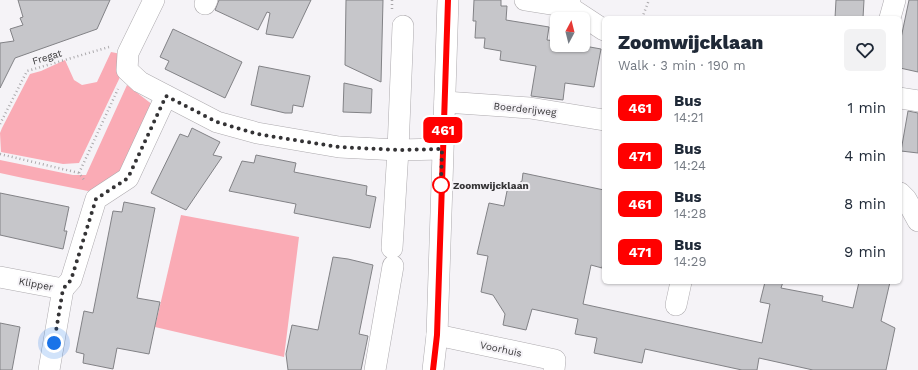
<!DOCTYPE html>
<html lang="en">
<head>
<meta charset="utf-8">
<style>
  :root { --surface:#fff; --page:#f2f2f3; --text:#1f2937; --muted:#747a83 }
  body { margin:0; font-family:"Work Sans",sans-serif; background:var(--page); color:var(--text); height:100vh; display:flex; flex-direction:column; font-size:15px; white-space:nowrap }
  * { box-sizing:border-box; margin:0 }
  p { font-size:13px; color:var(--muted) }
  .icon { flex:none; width:22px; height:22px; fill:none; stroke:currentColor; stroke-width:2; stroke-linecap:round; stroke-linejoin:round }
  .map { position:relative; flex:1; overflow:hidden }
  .panel { position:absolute; left:602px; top:16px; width:300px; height:268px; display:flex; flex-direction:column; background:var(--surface); border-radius:6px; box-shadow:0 1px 3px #0004 }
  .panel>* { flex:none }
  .badge { padding:0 8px; border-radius:6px; font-size:14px; line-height:26px }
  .needle { width:26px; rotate:7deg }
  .tools { position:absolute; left:550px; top:12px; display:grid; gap:8px }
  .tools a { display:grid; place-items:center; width:40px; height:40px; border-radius:6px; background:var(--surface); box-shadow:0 1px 3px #0004; font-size:20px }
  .you { position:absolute; width:20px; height:20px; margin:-10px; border:3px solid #fff; border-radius:50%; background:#1a73e8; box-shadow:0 0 0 6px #1a73e833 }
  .map>.badge { position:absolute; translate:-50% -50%; box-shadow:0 0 0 2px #fff }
  .round { display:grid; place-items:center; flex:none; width:42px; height:42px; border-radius:6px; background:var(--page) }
  .head { display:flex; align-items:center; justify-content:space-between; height:68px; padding:0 16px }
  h1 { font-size:19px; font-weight:800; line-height:30px }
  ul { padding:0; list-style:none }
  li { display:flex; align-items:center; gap:12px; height:48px; padding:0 16px }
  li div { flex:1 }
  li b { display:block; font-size:15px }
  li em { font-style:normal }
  li .badge { min-width:44px; font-weight:700; text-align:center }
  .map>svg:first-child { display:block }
</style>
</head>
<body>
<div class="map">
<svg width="918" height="370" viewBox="0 0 918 370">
  <rect width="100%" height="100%" fill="#f5f3f7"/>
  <g fill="#faabb5">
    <polygon points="111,52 121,54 121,75 79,163 63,164 1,152 0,133 2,128 30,74 41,71 65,60 74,80 82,85 97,82"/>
    <polygon points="127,85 153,105 119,176 101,187 88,191 23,178 0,173 0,160 73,175 86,175"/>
    <polygon points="181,215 299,237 284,357 155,327"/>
  </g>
  <g fill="#c6c6ca" stroke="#828286">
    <polygon points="18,0 110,0 97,29 15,58 0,88 0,43 14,41 10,29 23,25 20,18 23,17"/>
    <polygon points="219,0 311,0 293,38 266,34 270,13 267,12 258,30 215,10"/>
    <polygon points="346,0 383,0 381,82 345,65"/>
    <polygon points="474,0 501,0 501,6 507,6 506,20 549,27 547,40 556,41 556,45 579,45 601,49 594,87 565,83 563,100 531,96 536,66 500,60 501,51 484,48 485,38 475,38 476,21 473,21"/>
    <polygon points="836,0 864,0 863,18 835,18"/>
    <polygon points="909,0 918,0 918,72 900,68 900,43"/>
    <polygon points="173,29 242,62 225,98 165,69 169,61 160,57"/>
    <polygon points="259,66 310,76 303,107 293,105 292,113 285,113 251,105"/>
    <polygon points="344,83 372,89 371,113 343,112"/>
    <polygon points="908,111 918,113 918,153 901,151"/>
    <polygon points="192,128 220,142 213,155 222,157 186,210 151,193 180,134 188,137"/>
    <polygon points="256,155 296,163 294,172 367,186 366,195 376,197 370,228 294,213 296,204 229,191 242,161 254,163"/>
    <polygon points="523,173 604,190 604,257 602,268 591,265 583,304 762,343 770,304 760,302 765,282 783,282 781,288 823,296 822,301 853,308 859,282 890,282 881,321 895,328 886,370 813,370 759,358 757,370 742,370 645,349 642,363 594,353 597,338 575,334 578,319 532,309 526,330 503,325 505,314 493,295 481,292 488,256 477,254 489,203 504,206 507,191 522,181"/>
    <polygon points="0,193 69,207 64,231 67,231 63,249 0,235"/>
    <polygon points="124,202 155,208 137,298 160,302 149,354 117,348 113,369 83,363 84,354 76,352 84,311 93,313 113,211 122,212"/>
    <polygon points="333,257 348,259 373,265 359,334 368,336 361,370 288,370 286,354 292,325 318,330"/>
    <polygon points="0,323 20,327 12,370 0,370"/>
  </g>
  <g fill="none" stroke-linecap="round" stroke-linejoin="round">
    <defs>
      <g id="minor">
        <polyline points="154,0 128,53 127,70 140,82 217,122 257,133 339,147 398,150 442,149"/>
        <polyline points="525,0 569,7 570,0"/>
        <polyline points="205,4 207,0"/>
        <polyline points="569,7 604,30"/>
        <polyline points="890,18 895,0"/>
        <polyline points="900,98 918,101"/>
        <polyline points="445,102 530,108 604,120"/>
        <polyline points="900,193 906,199 918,221"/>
        <polyline points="392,248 398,150 403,26"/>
        <polyline points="0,277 63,289 71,280 96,199 128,178 166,96"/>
        <polyline points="676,305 681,282"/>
        <polyline points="437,335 555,360 554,370"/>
        <polyline points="49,370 63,289"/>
        <polyline points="375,370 393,266"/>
        <polyline points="433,370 437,335 448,0"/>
      </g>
    </defs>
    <use href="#minor" stroke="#adaaae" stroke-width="22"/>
    <g stroke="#aaa8ab" stroke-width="2.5" stroke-dasharray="1 3" stroke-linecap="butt">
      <polyline points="392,9 392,0"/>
      <polyline points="642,18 649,0"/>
      <polyline points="0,124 27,71 109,47"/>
      <polyline points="0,154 79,173 85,181"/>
      <polyline points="79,173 118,89"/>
    </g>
    <use href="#minor" stroke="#fff" stroke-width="21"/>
  </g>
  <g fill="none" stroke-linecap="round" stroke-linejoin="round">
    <defs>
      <polyline id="line" points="433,370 437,335 448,0"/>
    </defs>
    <use href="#line" stroke="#fff" stroke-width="9"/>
    <use href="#line" stroke="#f00" stroke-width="6"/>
    <polyline stroke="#343335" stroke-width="4" stroke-dasharray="0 7.2" points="54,343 63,289 71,280 96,199 128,178 166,96 217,122 257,134 339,147 398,150 442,149 441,185"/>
  </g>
  <circle fill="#fff" stroke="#f00" stroke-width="2" cx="441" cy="185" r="8"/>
  <g text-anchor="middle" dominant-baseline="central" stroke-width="4" stroke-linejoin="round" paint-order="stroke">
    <g font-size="10" fill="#343335" stroke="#f5f3f7">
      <text transform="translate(47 57) rotate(-17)">Fregat</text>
      <text transform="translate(525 109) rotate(6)">Boerderijweg</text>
      <text transform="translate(36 284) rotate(11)">Klipper</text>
      <text transform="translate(501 349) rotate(12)">Voorhuis</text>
    </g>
    <g font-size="10" font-weight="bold" fill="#343335" stroke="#f5f3f7" text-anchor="start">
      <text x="453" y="185">Zoomwijcklaan</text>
    </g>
  </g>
</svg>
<div class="tools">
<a><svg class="needle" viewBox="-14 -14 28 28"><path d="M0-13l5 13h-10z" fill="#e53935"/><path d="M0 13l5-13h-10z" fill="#747a83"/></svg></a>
</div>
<div class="you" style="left:54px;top:343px"></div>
<b class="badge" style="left:443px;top:130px;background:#f00;color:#fff">461</b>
<section class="panel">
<div class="head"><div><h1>Zoomwijcklaan</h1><p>Walk · 3 min · 190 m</p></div><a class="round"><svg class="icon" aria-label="heart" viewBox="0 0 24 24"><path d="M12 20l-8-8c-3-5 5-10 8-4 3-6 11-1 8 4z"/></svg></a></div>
<ul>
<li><span class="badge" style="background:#f00;color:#fff">461</span><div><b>Bus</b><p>14:21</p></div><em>1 min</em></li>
<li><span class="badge" style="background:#f00;color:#fff">471</span><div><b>Bus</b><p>14:24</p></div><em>4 min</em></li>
<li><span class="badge" style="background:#f00;color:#fff">461</span><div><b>Bus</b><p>14:28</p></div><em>8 min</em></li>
<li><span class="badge" style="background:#f00;color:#fff">471</span><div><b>Bus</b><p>14:29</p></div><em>9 min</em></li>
</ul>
</section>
</div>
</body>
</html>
